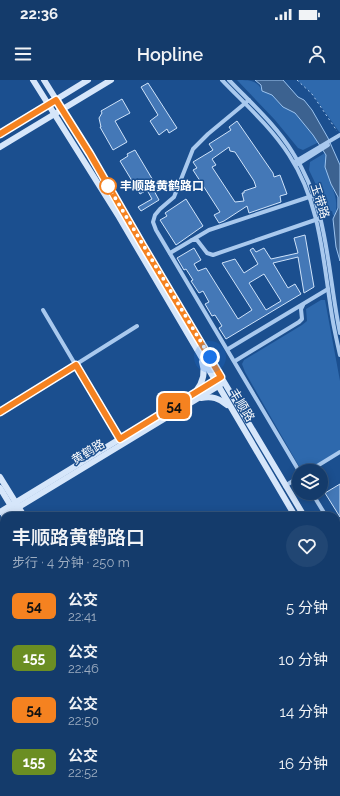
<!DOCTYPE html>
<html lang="zh">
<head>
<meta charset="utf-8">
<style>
  :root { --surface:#143b6b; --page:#214673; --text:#f1f3f6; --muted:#9dadc1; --line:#33557e }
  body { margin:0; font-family:Raleway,"Noto Sans SC",sans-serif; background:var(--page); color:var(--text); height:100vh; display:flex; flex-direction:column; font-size:15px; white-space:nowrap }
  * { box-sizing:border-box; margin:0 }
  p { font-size:13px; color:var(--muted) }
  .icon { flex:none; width:22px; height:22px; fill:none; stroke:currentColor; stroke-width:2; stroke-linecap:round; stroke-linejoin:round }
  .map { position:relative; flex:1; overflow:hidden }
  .details { position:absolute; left:0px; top:432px; width:340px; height:284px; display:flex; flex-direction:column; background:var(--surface); border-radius:12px 12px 0 0; box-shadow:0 2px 10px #0003,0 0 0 1px var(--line) }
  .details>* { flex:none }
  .badge { padding:0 8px; border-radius:6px; font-size:14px; line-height:26px }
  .tools { position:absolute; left:292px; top:384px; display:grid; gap:8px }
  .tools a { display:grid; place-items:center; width:36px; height:36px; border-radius:50%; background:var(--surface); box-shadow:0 2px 10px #0003,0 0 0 1px var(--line); font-size:20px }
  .you { position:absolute; width:20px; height:20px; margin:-10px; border:3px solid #fff; border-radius:50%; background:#1a73e8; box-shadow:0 0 0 6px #1a73e833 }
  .map>.badge { position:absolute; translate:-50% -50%; box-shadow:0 0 0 2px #fff }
  .round { display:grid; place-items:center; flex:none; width:42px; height:42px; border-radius:21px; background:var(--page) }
  .overview { display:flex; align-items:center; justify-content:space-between; height:68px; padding:0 12px }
  h1 { font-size:19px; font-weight:600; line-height:30px }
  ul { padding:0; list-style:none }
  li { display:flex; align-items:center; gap:12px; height:52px; padding:0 12px }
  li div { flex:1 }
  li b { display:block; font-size:15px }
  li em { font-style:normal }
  li .badge { min-width:44px; font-weight:700; text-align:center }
  .status { display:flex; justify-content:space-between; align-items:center; height:28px; padding:0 20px; background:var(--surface); direction:ltr }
  .status svg { height:11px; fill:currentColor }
  header { display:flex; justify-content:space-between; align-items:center; height:52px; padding:0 12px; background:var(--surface); font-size:18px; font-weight:600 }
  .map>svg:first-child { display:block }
</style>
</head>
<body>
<div class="status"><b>22:36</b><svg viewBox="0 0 49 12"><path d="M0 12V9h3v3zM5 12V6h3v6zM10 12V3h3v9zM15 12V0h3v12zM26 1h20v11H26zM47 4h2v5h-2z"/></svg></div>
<header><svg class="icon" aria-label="menu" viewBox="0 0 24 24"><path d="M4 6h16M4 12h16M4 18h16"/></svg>Hopline<svg class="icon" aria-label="person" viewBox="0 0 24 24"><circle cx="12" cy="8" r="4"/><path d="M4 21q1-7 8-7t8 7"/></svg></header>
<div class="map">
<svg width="340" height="716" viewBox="0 0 340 716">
  <rect width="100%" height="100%" fill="#1b4f8f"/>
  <g fill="#2e69ad">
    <path d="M237,0C249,0 258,0 262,11L272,15L283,27L295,33L319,62L303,70L298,68L275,40Z"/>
    <polygon points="297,0 340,0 340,53 312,14"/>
    <path d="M325,73C328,78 325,83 326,88C330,106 340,117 335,136L333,135L332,131L326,132L319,111L309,90L310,82Z"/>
    <polygon points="321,220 325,220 340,301 340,370 309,389 300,388 245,292 242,284 244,280 302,245 307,241 306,229"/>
  </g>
  <polygon fill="#3c6290" stroke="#9cc4f0" points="255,0 283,0 298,17 304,20 312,30 328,58 340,85 340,181 336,167 333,139 338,128 338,117 331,104 325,87 326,75 313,55 295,33 283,27 272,15 262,11 261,5"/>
  <g fill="#4478b7" stroke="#cfe3fa" fill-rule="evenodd">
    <polygon points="148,3 177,48 169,53 167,49 159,55 150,41 158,35 141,7"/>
    <polygon points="122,19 130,33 115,41 127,62 113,70 100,47 101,47 99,38 102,33 101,31"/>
    <path d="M237,41L273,93L274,97L280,95L287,114L280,116L281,122L249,133L247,126L224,141L219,143L214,135L220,132L193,90L197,88L193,82L213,70L209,64L231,50L229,47ZM229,67L230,71L235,72L254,101L256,107L244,111V113H242L244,121L235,122L212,87L216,85L212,79Z"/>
    <polygon points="135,70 157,107 153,109 159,120 141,131 138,127 152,119 147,110 140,114 120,81 128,76 127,74"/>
    <polygon points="186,119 203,146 176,165 160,140 167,136 165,133"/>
    <path d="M305,155L314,207L304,213L298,177L273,183L288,208L295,204L301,214L226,259L219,248L222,246L215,235L212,236L205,224L209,222L203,211L199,213L191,201L193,200L186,189L184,190L177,178L194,168L201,180L194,184L198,191L206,188L238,239L252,230L222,183L235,179L244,193L258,184L250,170L253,168L256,172L264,168L271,179L298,173L294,158ZM264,194L281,221L266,230L249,203Z"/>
    <polygon points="340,404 340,437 325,413"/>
  </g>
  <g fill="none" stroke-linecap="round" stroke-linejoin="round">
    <polyline stroke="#a9c9ee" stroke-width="1" stroke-dasharray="2 3" stroke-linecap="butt" points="297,0 312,14 337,51"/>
    <g stroke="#a9c9ee" stroke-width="4">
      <path d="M222,0C245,24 271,47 289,75C321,124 323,181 332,236C334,249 337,262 340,275"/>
      <path d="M229,0C251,23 276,45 293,73C329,128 327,191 340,253"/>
      <polyline points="249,20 208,54 193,69 174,117 160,129 155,135 153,142 156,150 299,391"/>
      <polyline points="296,81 340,55"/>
      <polyline points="298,84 328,65"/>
      <polyline points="192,160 197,160 207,173 213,175 318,139"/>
      <polyline points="170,173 209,150 312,116"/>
      <polyline points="43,230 120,360"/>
      <polyline points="228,269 328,209"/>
      <polyline points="235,281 299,242 302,239 301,229 303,225"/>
      <polyline points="0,332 137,246"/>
      <polyline points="309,391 340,372"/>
      <polyline points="285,406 299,397"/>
      <polyline points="312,413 326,436"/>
      <polyline points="336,452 340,458"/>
      <polyline points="0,631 4,637"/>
    </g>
    <g stroke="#d6e6fa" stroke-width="6">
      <polyline points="33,0 119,137 295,436"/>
      <polyline points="44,0 90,74 143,166 304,436"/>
      <polyline points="0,54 88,0"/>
      <polyline points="0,67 111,0"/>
      <path d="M196,311C203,302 206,293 202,282"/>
      <path d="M201,318C212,316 219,318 227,325"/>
      <polyline points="0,397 24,436"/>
      <polyline points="0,408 17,436"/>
      <polyline points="0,432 218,299"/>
      <polyline points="4,436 220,305"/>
      <polyline points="336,489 340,495"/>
      <polyline points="336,504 340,510"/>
      <polyline points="336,513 340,516"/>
      <polyline points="0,692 4,689"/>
      <polyline points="0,699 4,697"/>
      <polyline points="197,712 199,716"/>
    </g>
  </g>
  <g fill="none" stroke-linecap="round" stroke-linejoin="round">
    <defs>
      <polyline id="line" points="0,54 56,20 90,74 143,166 221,297 120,359 76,285 0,332"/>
    </defs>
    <use href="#line" stroke="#fff" stroke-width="9"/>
    <use href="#line" stroke="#f58220" stroke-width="6"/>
    <polyline stroke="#fff" stroke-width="4" stroke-dasharray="0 7.2" points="108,106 210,277"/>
  </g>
  <circle fill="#fff" stroke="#f58220" stroke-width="2" cx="108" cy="106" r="8"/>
  <g text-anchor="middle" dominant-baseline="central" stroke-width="3" stroke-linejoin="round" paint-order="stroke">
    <g font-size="12" font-weight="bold" fill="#fff" stroke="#1b4f8f" text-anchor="start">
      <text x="120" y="106">丰顺路黄鹤路口</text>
    </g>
    <g font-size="12" fill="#fff" stroke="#1b4f8f">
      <text transform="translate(320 121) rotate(72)">玉带路</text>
      <text transform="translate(242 325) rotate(59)">丰顺路</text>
      <text transform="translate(88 372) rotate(-31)">黄鹤路</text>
    </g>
  </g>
</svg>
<div class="tools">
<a><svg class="icon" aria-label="layers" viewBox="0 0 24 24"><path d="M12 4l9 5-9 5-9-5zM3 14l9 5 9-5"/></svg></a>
</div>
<div class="you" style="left:210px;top:277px"></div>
<b class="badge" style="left:174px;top:326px;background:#f58220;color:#111">54</b>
<section class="details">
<div class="overview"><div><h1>丰顺路黄鹤路口</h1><p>步行 · 4 分钟 · 250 m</p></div><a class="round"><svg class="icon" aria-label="heart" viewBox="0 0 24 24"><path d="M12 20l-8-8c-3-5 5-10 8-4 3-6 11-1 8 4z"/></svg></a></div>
<ul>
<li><span class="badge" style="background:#f58220;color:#111">54</span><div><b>公交</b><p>22:41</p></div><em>5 分钟</em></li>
<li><span class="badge" style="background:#6b8e23;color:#fff">155</span><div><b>公交</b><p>22:46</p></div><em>10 分钟</em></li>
<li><span class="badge" style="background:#f58220;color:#111">54</span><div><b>公交</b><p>22:50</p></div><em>14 分钟</em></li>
<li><span class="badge" style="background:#6b8e23;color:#fff">155</span><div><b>公交</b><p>22:52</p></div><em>16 分钟</em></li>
</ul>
</section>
</div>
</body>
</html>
